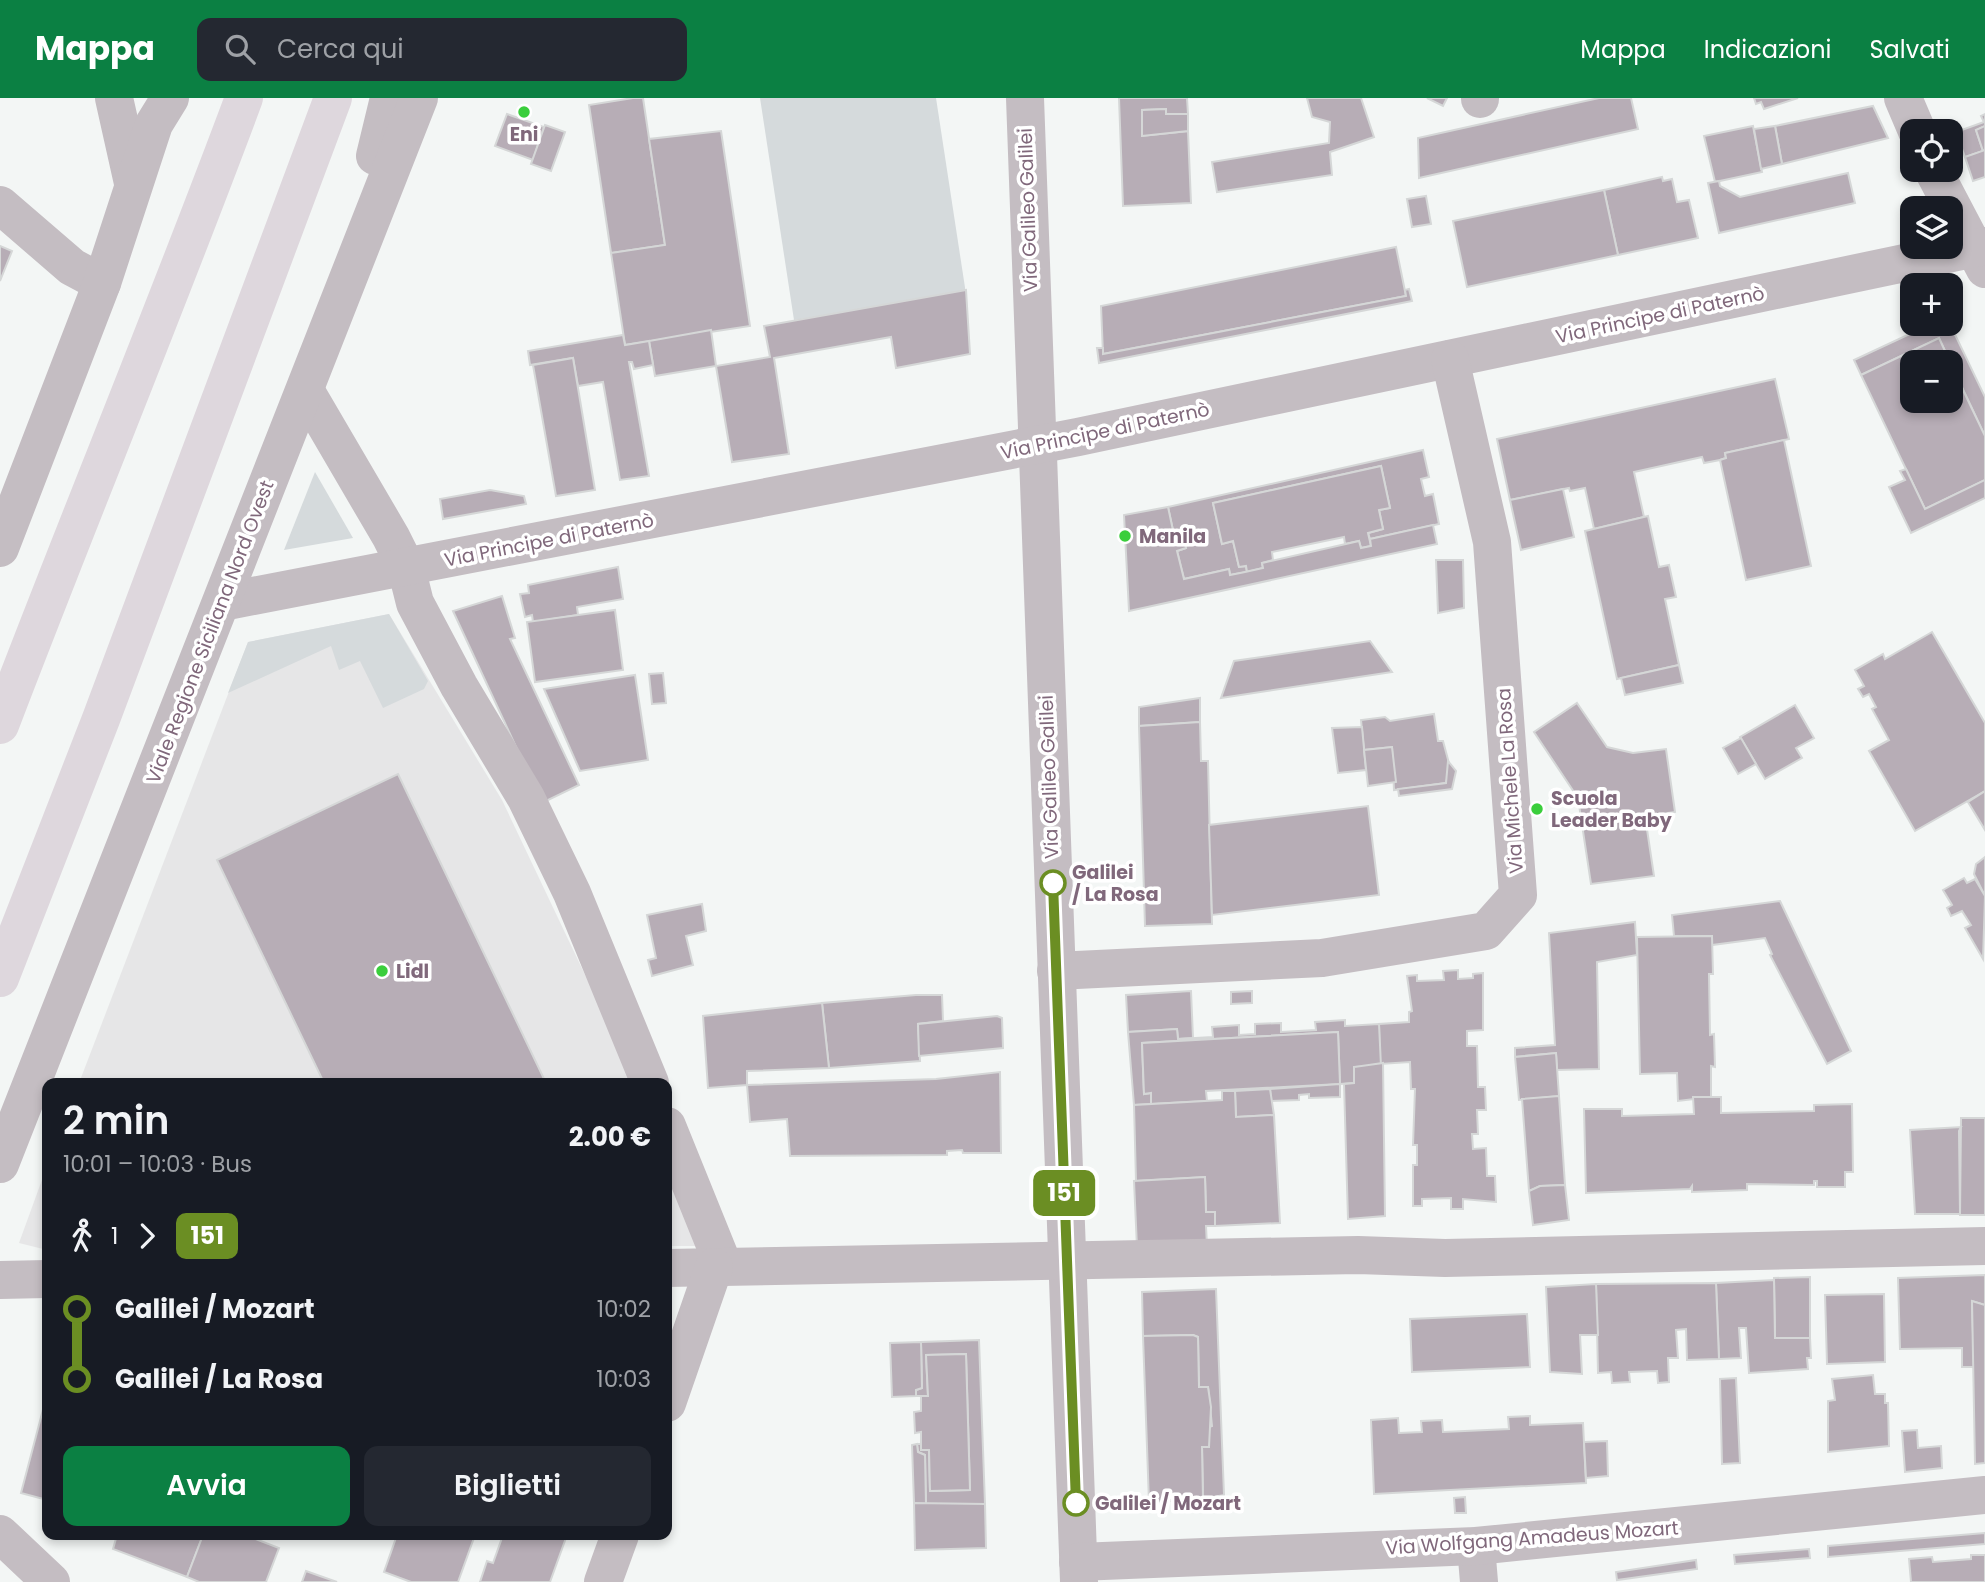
<!DOCTYPE html>
<html lang="it">
<head>
<meta charset="utf-8">
<style>
  :root { --surface:#171b24; --page:#242831; --text:#f1f3f6; --muted:#9ea1a6; --accent:#0b8043 }
  body { margin:0; font-family:Poppins,sans-serif; background:var(--page); color:var(--text); height:100vh; display:flex; flex-direction:column; font-size:26px; white-space:nowrap }
  * { box-sizing:border-box; margin:0 }
  p { font-size:23px; color:var(--muted) }
  .icon { flex:none; width:38px; height:38px; fill:none; stroke:currentColor; stroke-width:2; stroke-linecap:round; stroke-linejoin:round }
  .map { position:relative; flex:1; overflow:hidden }
  .sheet { position:absolute; left:42px; top:980px; width:630px; height:462px; display:flex; flex-direction:column; background:var(--surface); border-radius:14px; box-shadow:0 4px 10px #0003 }
  .sheet>* { flex:none }
  .badge { padding:0 14px; border-radius:10px; font-size:24px; line-height:46px }
  .fabs { position:absolute; left:1900px; top:21px; display:grid; gap:14px }
  .fabs a { display:grid; place-items:center; width:63px; height:63px; border-radius:14px; background:var(--surface); box-shadow:0 4px 10px #0003; font-size:35px }
  .map>.badge { position:absolute; translate:-50% -50%; box-shadow:0 0 0 4px #fff }
  .legs { display:flex; align-items:center; gap:10px; height:77px; padding:0 21px; font-size:23px }
  .legs p { margin-inline-start:auto }
  .headline { display:flex; align-items:center; justify-content:space-between; height:119px; padding:0 21px }
  h1 { font-size:38px; font-weight:600; line-height:52px }
  .action { display:flex; gap:14px; margin-top:auto; padding:14px 21px }
  .action a { flex:1; height:80px; border-radius:14px; background:var(--accent); color:#fff; font-size:28px; font-weight:600; line-height:80px; text-align:center }
  .action a+a { background:var(--page); color:var(--text) }
  ul { padding:0 21px; list-style:none }
  li { display:flex; align-items:center; gap:24px; height:70px; font-size:26px }
  li i { display:grid; place-items:center; width:10px; height:100%; margin:0 9px; background:currentColor }
  li i::after { content:''; width:18px; height:18px; margin:-9px; border:5px solid; border-radius:50%; background:var(--surface) }
  li p { margin-inline-start:auto }
  li:first-child i { background:linear-gradient(#0000 50%,currentColor 0) }
  li:last-child i { background:linear-gradient(currentColor 50%,#0000 0) }
  header { display:flex; align-items:center; gap:42px; box-sizing:border-box; height:98px; padding:0 35px; background:var(--accent); color:#fff }
  header strong { font-size:33px }
  nav { display:flex; gap:38px; margin-inline-start:auto; font-size:24px }
  .search { width:490px; height:63px; background:var(--page); display:flex; align-items:center; gap:18px; box-sizing:border-box; padding:0 24px; border-radius:14px; color:var(--muted); font-size:26px }
  .map>svg:first-child { display:block }
</style>
</head>
<body>
<header>
<strong>Mappa</strong>
<div class="search"><svg class="icon" aria-label="search" viewBox="0 0 24 24"><circle cx="10" cy="10" r="6"/><path d="M15 15l6 6"/></svg>Cerca qui</div>
<nav><a>Mappa</a><a>Indicazioni</a><a>Salvati</a></nav>
</header>
<div class="map">
<svg width="1985" height="1484" viewBox="0 0 1985 1484">
  <rect width="100%" height="100%" fill="#f3f6f5"/>
  <g fill="#e6e6e7">
    <polygon points="389,516 502,702 606,921 633,985 79,985 248,544"/>
    <polygon points="47,1068 47,1152 19,1145"/>
    <polygon points="667,1068 699,1148 667,1148"/>
  </g>
  <g fill="#d5dadc">
    <polygon points="760,0 936,0 966,196 794,222"/>
    <polygon points="315,374 353,440 284,452"/>
    <polygon points="389,516 428,583 424,591 383,610 360,563 339,572 331,548 228,595 248,544"/>
  </g>
  <g fill="#b7adb6" stroke="#d5d7d7" stroke-width="2">
    <polygon points="633,0 643,0 665,147 611,155 589,7"/>
    <polygon points="1119,0 1187,0 1188,16 1166,16 1166,11 1142,12 1142,38 1188,33 1191,105 1123,108"/>
    <polygon points="1307,0 1361,0 1374,39 1330,54 1332,77 1217,94 1212,64 1329,45 1330,24 1312,19"/>
    <polygon points="1427,0 1447,0 1443,8"/>
    <polygon points="1599,0 1631,0 1638,31 1419,80 1418,40"/>
    <polygon points="1754,0 1798,0 1764,11 1761,4 1756,6"/>
    <polygon points="1873,8 1888,40 1782,66 1775,28"/>
    <polygon points="1166,11 1166,16 1188,16 1188,33 1142,38 1142,12"/>
    <polygon points="507,16 544,29 533,62 495,48"/>
    <polygon points="1985,16 1985,28 1976,32 1983,53 1965,59 1956,34 1984,24 1981,18"/>
    <polygon points="545,27 565,34 551,73 531,66"/>
    <polygon points="1753,28 1762,74 1715,84 1704,38"/>
    <polygon points="1775,28 1782,66 1761,71 1754,31"/>
    <polygon points="1985,28 1985,52 1983,53 1976,32"/>
    <polygon points="721,33 750,228 625,247 611,155 665,147 649,41"/>
    <polygon points="1985,52 1985,79 1973,83 1965,59"/>
    <polygon points="1848,75 1855,105 1719,135 1708,85 1719,83 1720,88 1740,99"/>
    <polygon points="1662,79 1663,83 1672,81 1677,104 1689,102 1698,140 1618,157 1604,92"/>
    <polygon points="1604,92 1618,157 1467,189 1453,123"/>
    <polygon points="1426,98 1431,126 1412,129 1407,101"/>
    <polygon points="0,148 12,153 0,183"/>
    <polygon points="1396,149 1406,198 1103,256 1101,208"/>
    <polygon points="1409,191 1412,203 1099,265 1097,250 1103,250 1103,256 1406,198 1405,192"/>
    <polygon points="966,192 970,256 896,270 891,239 774,260 789,356 732,364 716,268 770,259 764,228"/>
    <polygon points="1931,226 1950,226 1985,299 1985,338 1939,240 1861,277 1854,262"/>
    <polygon points="711,232 716,268 655,278 649,243"/>
    <polygon points="623,237 625,247 649,243 653,267 634,271 632,264 629,264 649,378 620,382 603,284 578,288 573,260 530,267 528,253"/>
    <polygon points="1939,240 1950,264 1913,264 1913,303 1951,303 1951,267 1985,338 1985,382 1925,411 1861,277"/>
    <polygon points="573,260 595,392 556,398 533,267"/>
    <polygon points="1775,281 1789,341 1725,355 1726,360 1720,362 1704,365 1702,359 1634,374 1644,419 1594,431 1585,390 1570,393 1569,390 1510,402 1497,341"/>
    <polygon points="1784,342 1811,468 1746,482 1720,362 1726,360 1725,355"/>
    <polygon points="1423,352 1429,379 1421,381 1425,398 1433,396 1439,426 1370,441 1368,435 1383,431 1379,412 1390,410 1381,368 1213,405 1222,446 1233,443 1239,469 1246,468 1247,474 1230,477 1229,471 1184,481 1177,453 1186,450 1183,435 1174,437 1168,409"/>
    <polygon points="1381,368 1390,410 1379,412 1383,431 1368,435 1371,448 1361,450 1359,443 1345,446 1344,439 1272,454 1273,462 1262,465 1263,470 1247,474 1246,468 1239,469 1233,443 1222,446 1213,405"/>
    <polygon points="1906,371 1925,411 1985,382 1985,400 1911,435 1889,389 1905,382 1900,373"/>
    <polygon points="1563,391 1574,439 1521,452 1510,402"/>
    <polygon points="490,392 524,398 526,406 443,421 440,401"/>
    <polygon points="1168,409 1174,437 1183,435 1186,450 1177,453 1184,481 1229,471 1230,477 1245,474 1263,470 1262,465 1359,443 1361,450 1371,448 1370,441 1433,427 1437,446 1129,513 1124,417"/>
    <polygon points="1648,418 1659,469 1669,467 1676,499 1665,501 1679,567 1617,581 1585,433"/>
    <polygon points="1436,462 1463,462 1464,510 1438,515"/>
    <polygon points="618,469 623,501 577,509 578,517 533,524 532,517 525,519 520,496 529,495 528,487"/>
    <polygon points="502,498 515,540 510,541 579,687 542,705 453,513"/>
    <polygon points="615,512 623,572 535,584 527,524"/>
    <polygon points="1932,534 1985,625 1985,693 1915,733 1869,653 1889,642 1872,611 1876,609 1869,596 1863,599 1858,591 1864,588 1855,572 1883,556 1885,561"/>
    <polygon points="1370,543 1392,574 1221,600 1234,563"/>
    <polygon points="1679,567 1683,585 1625,597 1621,580"/>
    <polygon points="663,575 666,605 652,606 649,576"/>
    <polygon points="635,577 648,662 580,673 544,591"/>
    <polygon points="1200,600 1200,624 1139,628 1139,609"/>
    <polygon points="1577,605 1607,649 1633,655 1666,651 1675,714 1645,718 1654,778 1591,786 1578,700 1534,634"/>
    <polygon points="1795,607 1814,640 1796,650 1802,660 1765,681 1740,639"/>
    <polygon points="1434,616 1438,643 1443,643 1450,669 1446,685 1394,692 1392,649 1364,652 1361,622 1385,619 1390,623"/>
    <polygon points="1200,624 1201,663 1208,663 1212,826 1145,828 1139,628"/>
    <polygon points="1362,629 1366,672 1338,675 1332,630"/>
    <polygon points="1741,640 1756,666 1738,676 1723,650"/>
    <polygon points="1392,649 1396,684 1368,688 1364,652"/>
    <polygon points="1448,663 1456,673 1452,691 1399,698 1398,691 1446,685"/>
    <polygon points="398,676 546,985 324,985 217,762"/>
    <polygon points="1985,693 1985,732 1968,704"/>
    <polygon points="1368,708 1379,797 1212,817 1209,727"/>
    <polygon points="1985,759 1985,798 1974,776 1976,766"/>
    <polygon points="1964,780 1967,785 1975,781 1985,798 1983,861 1965,830 1971,827 1962,813 1951,818 1947,810 1952,807 1943,792"/>
    <polygon points="1780,803 1851,953 1827,966 1770,857 1772,856 1765,840 1712,847 1712,838 1674,838 1672,817"/>
    <polygon points="702,806 706,833 686,838 693,867 652,878 648,862 656,860 647,817"/>
    <polygon points="1635,824 1637,857 1597,864 1599,971 1557,972 1556,955 1515,959 1515,950 1555,947 1549,835"/>
    <polygon points="1712,838 1713,876 1709,876 1710,937 1714,936 1715,969 1711,968 1711,999 1678,1003 1677,975 1640,976 1637,839"/>
    <polygon points="1458,872 1458,881 1473,880 1473,876 1483,875 1483,932 1467,933 1467,948 1477,948 1478,989 1485,989 1486,1012 1477,1012 1478,1036 1472,1036 1473,1051 1486,1050 1487,1078 1495,1078 1496,1104 1463,1101 1463,1111 1451,1111 1451,1100 1422,1101 1422,1108 1413,1108 1413,1067 1417,1067 1417,1047 1413,1047 1415,991 1411,991 1410,964 1380,966 1379,926 1409,924 1409,914 1412,913 1407,878 1417,877 1417,883 1444,882 1443,873"/>
    <polygon points="1191,893 1193,940 1178,941 1177,931 1128,934 1126,897"/>
    <polygon points="1252,893 1252,905 1231,906 1231,894"/>
    <polygon points="916,897 942,897 943,923 918,926 920,963 829,970 822,905"/>
    <polygon points="822,905 829,970 747,973 747,987 708,990 703,918"/>
    <polygon points="997,918 1002,920 1003,950 919,958 918,926"/>
    <polygon points="1345,922 1345,928 1379,926 1381,968 1354,969 1354,985 1340,986 1338,934 1142,945 1144,996 1151,995 1151,1006 1134,1007 1128,934 1177,931 1178,941 1213,939 1212,929 1239,927 1239,937 1255,936 1255,926 1281,925 1281,934 1316,932 1315,924"/>
    <polygon points="1338,934 1340,986 1206,993 1207,1003 1151,1006 1151,995 1144,996 1142,945"/>
    <polygon points="1556,955 1559,998 1519,1002 1515,959"/>
    <polygon points="1383,965 1385,1118 1348,1121 1344,986 1354,985 1354,969"/>
    <polygon points="1000,974 1001,1055 963,1055 962,1052 947,1053 947,1057 790,1058 787,1021 750,1024 747,987 936,981"/>
    <polygon points="1340,986 1340,999 1309,1000 1309,996 1299,997 1299,1002 1271,1003 1270,991"/>
    <polygon points="1270,991 1274,1017 1236,1019 1235,993"/>
    <polygon points="1222,993 1235,993 1236,1019 1274,1017 1280,1125 1215,1128 1215,1114 1206,1114 1205,1079 1136,1083 1134,1007 1222,1002"/>
    <polygon points="1559,998 1565,1087 1540,1088 1529,1093 1522,1001"/>
    <polygon points="1693,999 1721,999 1721,1015 1814,1013 1814,1007 1852,1006 1853,1074 1845,1074 1845,1089 1817,1089 1817,1083 1814,1083 1814,1087 1747,1086 1747,1092 1692,1094 1692,1088 1690,1091 1586,1095 1584,1011 1622,1011 1622,1018 1694,1016"/>
    <polygon points="1961,1020 1985,1020 1985,1117 1960,1117"/>
    <polygon points="1961,1029 1959,1033 1960,1116 1915,1116 1910,1032"/>
    <polygon points="1205,1079 1206,1114 1215,1114 1215,1128 1206,1128 1207,1148 1137,1149 1134,1083"/>
    <polygon points="1565,1087 1569,1122 1533,1127 1529,1093 1540,1088"/>
    <polygon points="1985,1177 1985,1207 1972,1203 1974,1269 1962,1269 1962,1250 1900,1251 1898,1180"/>
    <polygon points="1810,1179 1810,1240 1775,1240 1774,1180"/>
    <polygon points="1774,1182 1775,1240 1810,1240 1811,1260 1807,1260 1808,1271 1749,1275 1746,1230 1739,1230 1741,1260 1719,1261 1716,1185"/>
    <polygon points="1716,1185 1719,1261 1687,1262 1686,1231 1676,1232 1678,1260 1668,1260 1669,1284 1658,1285 1657,1273 1629,1274 1630,1284 1612,1285 1611,1274 1598,1275 1596,1186"/>
    <polygon points="1596,1186 1598,1237 1580,1237 1582,1276 1550,1274 1546,1189"/>
    <polygon points="1216,1191 1224,1397 1203,1401 1202,1349 1209,1349 1209,1329 1212,1328 1208,1289 1199,1289 1198,1239 1193,1237 1143,1238 1142,1194"/>
    <polygon points="1884,1196 1885,1264 1827,1266 1825,1197"/>
    <polygon points="1972,1203 1985,1207 1985,1365 1975,1366"/>
    <polygon points="1527,1216 1530,1269 1412,1274 1410,1221"/>
    <polygon points="1193,1237 1198,1239 1199,1289 1208,1289 1211,1309 1209,1349 1202,1349 1203,1401 1149,1404 1143,1238"/>
    <polygon points="979,1242 985,1406 926,1407 925,1357 918,1354 917,1346 921,1346 921,1352 929,1352 930,1393 970,1392 966,1256 926,1257 928,1298 916,1298 916,1292 922,1290 921,1244"/>
    <polygon points="921,1244 922,1290 916,1292 916,1298 892,1299 890,1245"/>
    <polygon points="966,1256 970,1392 930,1393 929,1352 921,1352 921,1334 915,1335 914,1314 921,1313 921,1298 928,1298 926,1257"/>
    <polygon points="1873,1277 1875,1296 1885,1296 1885,1305 1888,1305 1889,1348 1828,1354 1828,1303 1835,1302 1832,1281"/>
    <polygon points="1736,1280 1740,1365 1722,1366 1720,1281"/>
    <polygon points="45,1304 47,1305 47,1402 21,1395"/>
    <polygon points="1530,1318 1530,1327 1583,1325 1586,1385 1374,1396 1371,1322 1398,1320 1399,1335 1422,1334 1421,1323 1442,1322 1443,1334 1509,1331 1508,1319"/>
    <polygon points="1917,1332 1918,1350 1941,1348 1942,1370 1905,1374 1902,1333"/>
    <polygon points="1607,1343 1608,1378 1586,1380 1584,1344"/>
    <polygon points="917,1346 918,1354 925,1357 926,1407 914,1405 912,1347"/>
    <polygon points="1465,1399 1466,1415 1455,1415 1454,1400"/>
    <polygon points="914,1405 985,1406 986,1450 915,1452"/>
    <polygon points="1985,1435 1985,1446 1828,1459 1828,1448"/>
    <polygon points="117,1437 203,1437 187,1479 113,1451"/>
    <polygon points="203,1437 245,1437 279,1450 266,1484 199,1484 187,1479"/>
    <polygon points="397,1437 475,1437 458,1484 411,1484 384,1474"/>
    <polygon points="503,1437 567,1437 550,1484 480,1484 487,1463 493,1465"/>
    <polygon points="1809,1451 1810,1460 1735,1466 1734,1457"/>
    <polygon points="1971,1457 1985,1457 1985,1484 1911,1484 1909,1461 1932,1459 1933,1464 1971,1461"/>
    <polygon points="1696,1462 1697,1471 1617,1482 1616,1474"/>
    <polygon points="306,1473 320,1478 337,1484 302,1484"/>
  </g>
  <g fill="none" stroke-linecap="round" stroke-linejoin="round">
    <g stroke="#c4bdc2" stroke-width="38">
      <polyline points="114,0 133,85"/>
      <polyline points="1025,0 1079,1484"/>
      <polyline points="1903,0 1917,33"/>
      <polyline points="1480,1 1480,0"/>
      <polyline points="375,58 389,0"/>
      <polyline points="1933,72 1985,171"/>
      <polyline points="0,107 72,169 102,185"/>
      <polyline points="305,292 391,439 406,469 415,505 459,588 526,700 572,795 650,985"/>
      <polyline points="0,450 102,185 154,26 170,0"/>
      <polyline points="222,504 1078,339 1985,148"/>
      <polyline points="1056,873 1322,860 1486,833 1518,797 1492,444 1450,261"/>
      <polyline points="667,1028 724,1169"/>
      <polyline points="0,1066 419,0"/>
      <polyline points="667,1170 1358,1157 1445,1160 1985,1148"/>
      <polyline points="0,1182 47,1181"/>
      <polyline points="667,1305 714,1169"/>
      <polyline points="0,1436 51,1484"/>
      <polyline points="1476,1448 1479,1484"/>
      <polyline points="1078,1464 1476,1448 1985,1397"/>
      <polyline points="603,1484 620,1437"/>
    </g>
    <g stroke="#ded7dd" stroke-width="38">
      <path d="M0,627C80,417 166,210 244,0"/>
      <polyline points="0,880 101,621 333,0"/>
    </g>
  </g>
  <g fill="none" stroke-linecap="round" stroke-linejoin="round">
    <defs>
      <polyline id="line-1" points="1053,785 1076,1405"/>
    </defs>
    <use href="#line-1" stroke="#fff" stroke-width="16"/>
    <use href="#line-1" stroke="#6b8e23" stroke-width="10"/>
  </g>
  <g fill="#3ace3c" stroke="#fff" stroke-width="2.5">
    <circle cx="524" cy="14" r="7"/>
    <circle cx="1125" cy="438" r="7"/>
    <circle cx="1537" cy="711" r="7"/>
    <circle cx="382" cy="873" r="7"/>
  </g>
  <g fill="#fff" stroke="#6b8e23" stroke-width="3.5">
    <circle cx="1053" cy="785" r="12"/>
    <circle cx="1076" cy="1405" r="12"/>
  </g>
  <g text-anchor="middle" dominant-baseline="central" stroke-width="7" stroke-linejoin="round" paint-order="stroke">
    <g font-size="19" font-weight="bold" fill="#80687b" stroke="#fff" text-anchor="start">
      <text x="524" y="36" text-anchor="middle">Eni</text>
      <text x="1139" y="438">Manila</text>
      <text x="1551" y="700">Scuola<tspan x="1551" dy="22">Leader Baby</tspan></text>
      <text x="396" y="873">Lidl</text>
    </g>
    <g font-size="19" fill="#80687b" stroke="#fff">
      <text transform="translate(1028 112) rotate(-92)">Via Galileo Galilei</text>
      <text transform="translate(1660 217) rotate(-12)">Via Principe di Paternò</text>
      <text transform="translate(1105 333) rotate(-12)">Via Principe di Paternò</text>
      <text transform="translate(549 442) rotate(-11)">Via Principe di Paternò</text>
      <text transform="translate(210 534) rotate(-69)">Viale Regione Siciliana Nord Ovest</text>
      <text transform="translate(1049 679) rotate(-92)">Via Galileo Galilei</text>
      <text transform="translate(1510 683) rotate(-94)">Via Michele La Rosa</text>
      <text transform="translate(1532 1440) rotate(-4)">Via Wolfgang Amadeus Mozart</text>
    </g>
    <g font-size="19" font-weight="bold" fill="#80687b" stroke="#fff" text-anchor="start">
      <text x="1072" y="774">Galilei<tspan x="1072" dy="22">/ La Rosa</tspan></text>
      <text x="1095" y="1405">Galilei / Mozart</text>
    </g>
  </g>
</svg>
<div class="fabs">
<a><svg class="icon" aria-label="locate" viewBox="0 0 24 24"><circle cx="12" cy="12" r="6"/><path d="M12 2v4M12 18v4M2 12h4M18 12h4"/></svg></a>
<a><svg class="icon" aria-label="layers" viewBox="0 0 24 24"><path d="M12 4l9 5-9 5-9-5zM3 14l9 5 9-5"/></svg></a>
<a>+</a>
<a>−</a>
</div>
<b class="badge" style="left:1064px;top:1095px;background:#6b8e23;color:#fff">151</b>
<section class="sheet">
<div class="headline"><div><h1>2 min</h1><p>10:01 – 10:03 · Bus</p></div><b>2.00 €</b></div>
<div class="legs"><svg class="icon" aria-label="walk" viewBox="0 0 24 24"><circle cx="13" cy="4" r="2"/><path d="M13 8l-2 6 4 7M11 14l-3 7M7 12l3-4h3l4 4"/></svg>1<svg class="icon" aria-label="forward" viewBox="0 0 24 24"><path d="M9 5l7 7-7 7"/></svg><b class="badge" style="background:#6b8e23;color:#fff">151</b></div>
<ul>
<li><i style="color:#6b8e23"></i><b>Galilei / Mozart</b><p>10:02</p></li>
<li><i style="color:#6b8e23"></i><b>Galilei / La Rosa</b><p>10:03</p></li>
</ul>
<div class="action"><a>Avvia</a><a>Biglietti</a></div>
</section>
</div>
</body>
</html>
